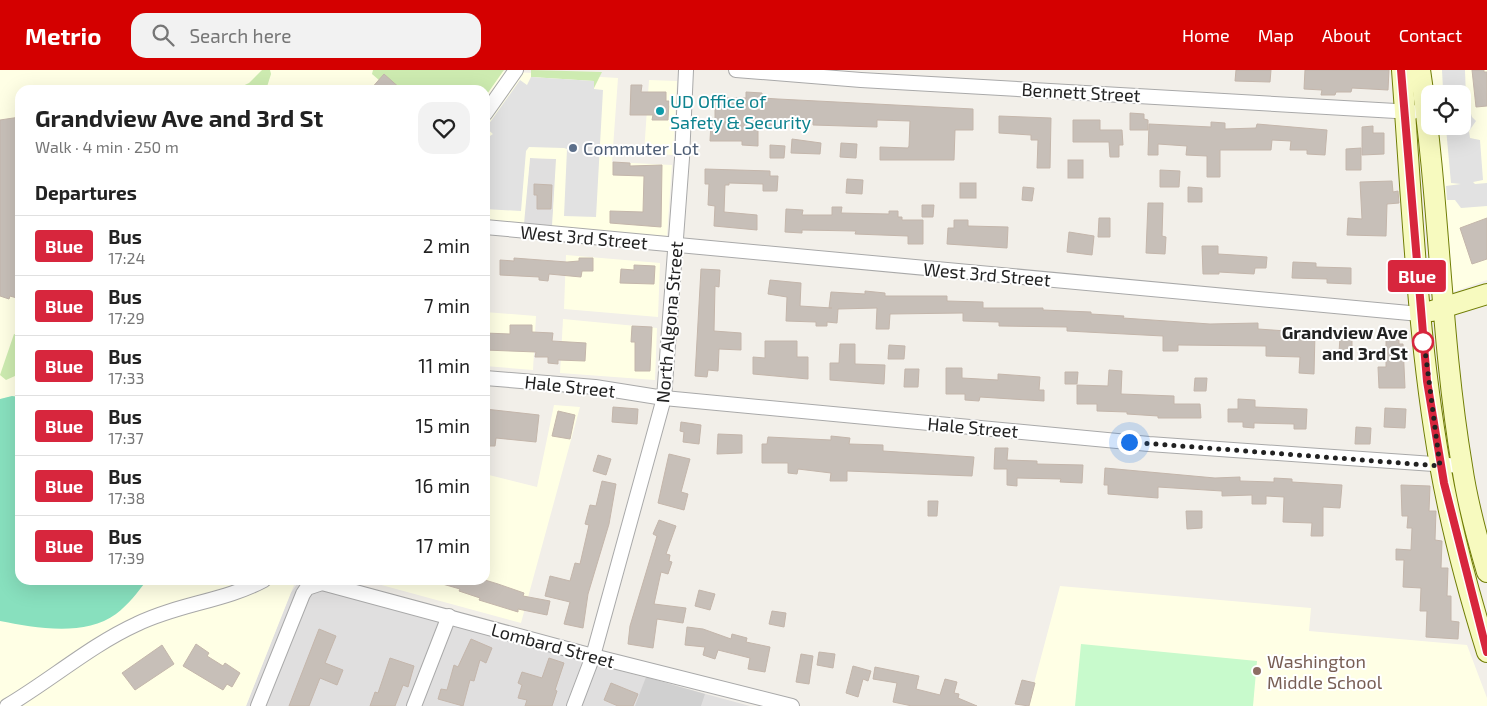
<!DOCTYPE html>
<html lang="en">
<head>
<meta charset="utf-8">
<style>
  :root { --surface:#fff; --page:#f2f2f2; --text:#222; --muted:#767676; --line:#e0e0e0; --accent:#d40000 }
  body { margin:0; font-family:"Exo 2",sans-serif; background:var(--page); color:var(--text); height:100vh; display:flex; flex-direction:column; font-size:19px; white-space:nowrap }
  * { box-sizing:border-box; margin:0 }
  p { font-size:16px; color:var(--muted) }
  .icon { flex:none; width:28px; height:28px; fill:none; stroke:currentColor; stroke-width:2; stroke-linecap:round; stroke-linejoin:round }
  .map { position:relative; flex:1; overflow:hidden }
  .drawer { position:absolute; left:15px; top:15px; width:475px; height:500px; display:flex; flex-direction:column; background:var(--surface); border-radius:15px; box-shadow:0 5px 20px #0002 }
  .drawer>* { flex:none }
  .badge { padding:0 10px; border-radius:4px; font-size:18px; line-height:32px }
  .fabs { position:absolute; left:1421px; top:15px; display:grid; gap:10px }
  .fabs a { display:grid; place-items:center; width:50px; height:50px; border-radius:10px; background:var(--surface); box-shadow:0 5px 20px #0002; font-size:25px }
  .you { position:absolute; width:25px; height:25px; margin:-12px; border:4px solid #fff; border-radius:50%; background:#1a73e8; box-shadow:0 0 0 8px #1a73e833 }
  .map>.badge { position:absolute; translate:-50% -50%; box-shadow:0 0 0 2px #fff }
  h2 { padding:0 20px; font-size:19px; line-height:45px }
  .round { display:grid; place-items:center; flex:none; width:52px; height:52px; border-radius:15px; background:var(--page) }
  .head { display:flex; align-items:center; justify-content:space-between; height:85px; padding:0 20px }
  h1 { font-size:24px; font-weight:700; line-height:38px }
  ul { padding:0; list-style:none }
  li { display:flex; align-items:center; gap:15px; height:60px; padding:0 20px; border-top:1px solid var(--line) }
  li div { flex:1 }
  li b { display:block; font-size:19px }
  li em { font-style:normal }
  li .badge { min-width:55px; font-weight:700; text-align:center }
  header { display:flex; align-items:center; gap:30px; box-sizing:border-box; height:70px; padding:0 25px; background:var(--accent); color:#fff }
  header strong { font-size:24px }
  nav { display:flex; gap:28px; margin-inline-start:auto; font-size:18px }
  .search { width:350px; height:45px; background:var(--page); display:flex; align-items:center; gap:12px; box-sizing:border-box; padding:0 18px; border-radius:15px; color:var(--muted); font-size:19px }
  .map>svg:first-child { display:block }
</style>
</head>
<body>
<header>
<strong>Metrio</strong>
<div class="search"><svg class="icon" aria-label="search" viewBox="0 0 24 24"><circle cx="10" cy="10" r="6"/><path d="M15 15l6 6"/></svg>Search here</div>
<nav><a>Home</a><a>Map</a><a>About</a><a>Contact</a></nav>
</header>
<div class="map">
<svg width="1487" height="636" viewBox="0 0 1487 636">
  <rect width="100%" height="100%" fill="#f2efe9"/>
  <g fill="#e0dfdf">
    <polygon points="530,88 557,89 552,157 523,155"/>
    <polygon points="300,510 558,584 750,636 246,636 290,524"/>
  </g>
  <g fill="#ffffe5">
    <polygon points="0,0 482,0 618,8 612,92 672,95 667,166 552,157 556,89 530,88 524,154 485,151 485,20 20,20 20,510 296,510 246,636 0,636"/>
    <polygon points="1431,0 1487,0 1487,210 1450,223 1435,56 1462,56 1462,24 1433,24"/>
    <polygon points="649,10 677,11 673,85 644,83"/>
    <polygon points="566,185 660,193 658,247 564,239"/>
    <polygon points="485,242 536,246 533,300 485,296"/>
    <polygon points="563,249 657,258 655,310 560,303"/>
    <polygon points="554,335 580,337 521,553 363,510 485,510 485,404 537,417"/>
    <polygon points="1060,516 1311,538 1309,561 1467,575 1487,628 1487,636 1028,636"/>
  </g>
  <polygon fill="#d0d0d0" points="646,607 705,624 701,636 635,636"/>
  <g fill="#cdebb0">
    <polygon points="262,0 270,0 271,4 266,20 234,20 249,13"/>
    <polygon points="373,0 504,0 485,27 485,20 402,20 384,5 379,10 372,4"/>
    <polygon points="531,0 602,2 594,18 594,11 531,7"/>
    <polygon points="14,264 20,266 20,291 15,306 6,310 0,305"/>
  </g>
  <polygon fill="#c8facc" points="1081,574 1257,591 1253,636 1075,636"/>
  <path fill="#88e0be" d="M12,326L20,327V510H147C138,522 128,535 116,544C85,567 35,558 0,551V329Z"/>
  <g fill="#e2e2e2">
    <polygon points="1442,0 1465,0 1466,28 1472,47 1476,51 1469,61 1470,68 1480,70 1483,110 1473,112 1475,114 1487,113 1487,136 1461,138 1455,130 1447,130 1446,116 1461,114 1451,113 1446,58 1462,56 1462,24 1453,24 1451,19 1443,19"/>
    <polygon points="531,7 594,11 594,19 603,20 596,147 564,146 567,79 564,78 529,77 526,81 521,141 485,139 485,63 490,66 493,64 486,58 520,10 527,15"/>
  </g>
  <g fill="#c7bfb8" stroke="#c4b6ab">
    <polygon points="1236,0 1271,0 1270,12 1235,11"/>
    <polygon points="1305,0 1389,0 1388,20 1352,18 1351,22 1336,22 1335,25 1321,25 1322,20 1304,19"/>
    <polygon points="1472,0 1484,0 1484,2 1487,2 1487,36 1476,37"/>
    <polygon points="384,4 402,20 370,20"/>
    <polygon points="631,15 642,15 641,22 666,22 666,31 669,31 668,50 652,50 653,45 630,45"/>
    <polygon points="746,22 762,23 762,28 778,29 973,39 973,60 955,60 954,90 880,90 880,77 908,78 909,76 910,51 877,50 877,57 813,55 813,50 777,49 777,56 758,55 758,76 742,75 742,71 710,71 711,53 715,53 715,28 746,28"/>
    <polygon points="1130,43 1144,44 1144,49 1148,50 1148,60 1130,60"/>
    <polygon points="999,46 1051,48 1050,98 1037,98 1038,70 1031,70 1031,65 999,63"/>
    <polygon points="20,47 20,229 10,226 9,229 0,226 0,50"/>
    <polygon points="1073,50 1100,50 1100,60 1122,60 1123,75 1119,75 1119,87 1110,87 1109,72 1073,72"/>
    <polygon points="1211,52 1225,53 1225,59 1256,58 1257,54 1327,60 1325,85 1307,84 1307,80 1290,80 1291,71 1272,70 1271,80 1220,80 1220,107 1207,107 1207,86 1186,85 1187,76 1158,74 1158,85 1148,85 1149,54 1211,57"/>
    <polygon points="1373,56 1373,63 1384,63 1384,84 1362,85 1362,57"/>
    <polygon points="792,69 821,73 820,84 791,83"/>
    <polygon points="841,73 857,74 856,88 840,87"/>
    <polygon points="770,75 785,76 784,88 770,88"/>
    <polygon points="1361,78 1361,100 1346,100 1346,79"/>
    <rect x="1068" y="90" width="15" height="18"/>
    <polygon points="613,92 630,93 630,96 662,95 661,157 610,153 610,141 643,142 644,106 613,105"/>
    <polygon points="705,99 770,101 770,106 778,106 777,121 763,121 763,114 729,113 729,115 725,115 724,142 757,145 757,160 714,156 715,136 708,135 709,114 705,114"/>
    <polygon points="1160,100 1180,101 1179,117 1160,117"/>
    <polygon points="847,109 863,110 862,124 846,123"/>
    <polygon points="1392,111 1393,122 1398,121 1399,133 1387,134 1386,166 1347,165 1348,148 1362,149 1360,112"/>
    <rect x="960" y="113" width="16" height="15"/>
    <polygon points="534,114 552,115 551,139 537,139 537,125 534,125"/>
    <polygon points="1023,117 1034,118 1032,131 1022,130"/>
    <polygon points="1188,117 1202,118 1202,132 1188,132"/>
    <polygon points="1148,133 1163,133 1162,166 1166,167 1165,184 1146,183"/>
    <polygon points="922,135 934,135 933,147 922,147"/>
    <polygon points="832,137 842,137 841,143 889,144 889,141 898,141 898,147 902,147 902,150 923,150 923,174 908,174 908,166 855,164 856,161 802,160 802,163 785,162 786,139 803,140 802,145 832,145"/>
    <polygon points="1099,148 1110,148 1110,167 1098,167"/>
    <polygon points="1487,148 1487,189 1472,194 1460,158"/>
    <polygon points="954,150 968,150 968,156 1008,157 1007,178 947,174 948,158 954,158"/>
    <polygon points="1069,162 1094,166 1092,185 1067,182"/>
    <polygon points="1202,176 1218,176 1218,184 1267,187 1266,198 1255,198 1254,204 1219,202 1219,204 1203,204"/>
    <polygon points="514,188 567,192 579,191 579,188 593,188 593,201 582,201 581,207 549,204 548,211 539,210 539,207 500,205 500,190 514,191"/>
    <polygon points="1293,192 1316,193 1316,197 1351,198 1351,214 1327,213 1327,209 1292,208"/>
    <polygon points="634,195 655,196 654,214 620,213 621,199 634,200"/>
    <polygon points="701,199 720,200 719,217 715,216 714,261 741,263 741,280 719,279 718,301 708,300 707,307 695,306"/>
    <polygon points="770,210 801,213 800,236 832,238 829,238 831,222 865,224 865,221 885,223 885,226 947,226 947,231 983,232 983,238 1043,238 1043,240 1091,242 1091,244 1124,246 1123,248 1210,254 1258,253 1258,259 1315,263 1314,304 1299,303 1300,287 1266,286 1266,276 1178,275 1178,281 1163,281 1163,266 1067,261 1067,257 999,256 999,252 963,251 963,243 890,244 889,259 876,259 877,238 838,239 837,253 827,252 827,256 816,256 816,252 786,251 787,227 768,224"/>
    <polygon points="510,255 532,255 532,262 553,263 552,271 586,273 585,291 558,290 558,294 548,293 548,287 535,287 536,282 485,280 485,263 510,264"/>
    <polygon points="632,256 652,257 650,301 635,301 635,272 631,272"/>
    <polygon points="1386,267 1399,267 1399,274 1403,274 1405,318 1379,318 1378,297 1386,297"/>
    <polygon points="1340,268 1352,268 1352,282 1339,282"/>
    <polygon points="765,271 797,271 797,287 808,287 808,309 753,304 753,287 765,288"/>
    <polygon points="840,274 855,274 855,294 885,295 884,314 830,310 830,293 839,293"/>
    <polygon points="889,275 905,276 904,289 888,289"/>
    <polygon points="946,298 962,298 962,308 998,310 998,304 1040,307 1039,320 1044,320 1044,331 980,327 979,331 965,330 965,324 946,324"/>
    <polygon points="905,299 919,299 918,317 904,317"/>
    <polygon points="1109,300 1122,301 1121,324 1174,326 1174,334 1200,334 1201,348 1158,348 1158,346 1127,344 1127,342 1097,341 1097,334 1077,334 1077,315 1108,316"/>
    <polygon points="1065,302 1078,302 1077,314 1065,314"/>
    <polygon points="1195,308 1207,308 1206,321 1194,321"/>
    <polygon points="1238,329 1255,330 1255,337 1307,339 1306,359 1294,359 1294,354 1254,353 1254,358 1243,357 1243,352 1228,352 1228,339 1238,339"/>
    <polygon points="613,337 638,339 637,354 612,352"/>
    <polygon points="1385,338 1406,339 1405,358 1384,357"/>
    <polygon points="485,339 539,345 536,372 496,368 495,376 485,376"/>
    <polygon points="558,341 575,345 570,369 552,366"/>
    <polygon points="681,352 701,355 699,374 683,372 684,362 680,361"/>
    <polygon points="1356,357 1371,358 1370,374 1355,374"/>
    <polygon points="718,364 742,365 742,383 717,384"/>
    <polygon points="831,366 850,368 849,374 883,375 883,381 974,387 972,406 847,401 847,411 830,411 831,403 798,399 797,404 788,403 788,393 762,393 762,374 767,374 768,367 831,370"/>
    <polygon points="995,378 1008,378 1007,390 1037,391 1037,394 1083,395 1082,413 1060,412 1061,409 1017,408 1017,416 1007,415 1007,399 994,399"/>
    <polygon points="669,384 690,389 681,422 688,424 684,440 658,433"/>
    <polygon points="598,385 611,389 606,405 593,401"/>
    <polygon points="1105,398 1215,408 1240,407 1240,411 1274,412 1274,408 1292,409 1292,412 1342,415 1340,438 1323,437 1323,466 1311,466 1312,453 1283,452 1284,427 1266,426 1266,434 1252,434 1252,425 1222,426 1222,421 1158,417 1158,428 1108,424 1108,415 1104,415"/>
    <polygon points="602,411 616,414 609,454 588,524 583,558 564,554 570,532 545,526 550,506 570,511 575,493 580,494 589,455 585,454 590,435 596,436"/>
    <polygon points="1401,415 1430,416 1429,441 1436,441 1435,470 1442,471 1441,498 1448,498 1447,526 1451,526 1451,551 1459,552 1458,569 1426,567 1427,541 1420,541 1421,518 1403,517 1404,490 1396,490 1396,479 1411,480 1412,458 1407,458 1408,446 1402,446"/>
    <polygon points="928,431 938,431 937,446 928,446"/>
    <polygon points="1186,441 1202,441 1202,458 1187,459"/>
    <polygon points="659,450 676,456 666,484 670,485 669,491 672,492 668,504 661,502 654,534 686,538 683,553 657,549 653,578 628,574 630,556 657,466 653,464"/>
    <polygon points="440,510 485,510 498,514 524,523 523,526 550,531 547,545 518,539 518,542 479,530 480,528 459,521 460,519 439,513"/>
    <polygon points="699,520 715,524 710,540 695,536"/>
    <polygon points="772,541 786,543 784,557 769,554"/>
    <polygon points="687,557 703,559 731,569 732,564 747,568 746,572 770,577 765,602 748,599 750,588 718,580 715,589 703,585 705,577 685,575"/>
    <polygon points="319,559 336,566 325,593 343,600 337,615 320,608 309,636 289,636"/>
    <polygon points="471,569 492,578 486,593 480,590 474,611 470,610 463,636 438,629 441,619 447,620 454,595 458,597"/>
    <polygon points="196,574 209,583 207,586 223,596 225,593 240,603 232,617 227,614 223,620 183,596"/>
    <polygon points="162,575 174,594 135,620 122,603"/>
    <polygon points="819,582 835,584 833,598 817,595"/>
    <polygon points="801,584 813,586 809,614 796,612"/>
    <polygon points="390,588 414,596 408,617 403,615 395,636 370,636 375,622 378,623"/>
    <polygon points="549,588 564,593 555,620 557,621 552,636 525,636 527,630 518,628 522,615 518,613 522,602 542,608"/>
    <polygon points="853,596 871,601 868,611 863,609 858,627 846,623"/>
    <polygon points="875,597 919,606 916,619 940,625 945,609 957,612 954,623 959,624 958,628 977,636 912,636 893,632 897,613 873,609"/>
    <polygon points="1022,610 1035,613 1029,636 1015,634"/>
    <polygon points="611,613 638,624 633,636 618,636 604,630"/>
  </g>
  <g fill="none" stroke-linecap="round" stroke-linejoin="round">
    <defs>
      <g id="street">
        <polyline points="736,0 861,10 1413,42"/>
        <polyline points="485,44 516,0"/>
        <polyline points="485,157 1420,244"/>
        <polyline points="485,308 595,317 664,328 1149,374 1462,396"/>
        <path d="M7,636C51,610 91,575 137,554C178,534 225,531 264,510"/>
        <polyline points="258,636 303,524 307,518 322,513 593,586 792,636"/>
        <polyline points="414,636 449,546"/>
        <polyline points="574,636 593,586 664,328 682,88 686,0"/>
      </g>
      <g id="secondary">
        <path d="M1402,0C1412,132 1417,265 1440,395C1451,458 1468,521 1487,582"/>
        <path d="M1420,0C1440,131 1440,265 1462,396C1467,431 1477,468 1487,502"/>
        <polyline points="1432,241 1487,224"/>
      </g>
    </defs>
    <use href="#street" stroke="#a9a9a9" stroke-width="16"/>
    <use href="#secondary" stroke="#707d05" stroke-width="22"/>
    <use href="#street" stroke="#fff" stroke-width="14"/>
    <use href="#secondary" stroke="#f7fabf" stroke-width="20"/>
  </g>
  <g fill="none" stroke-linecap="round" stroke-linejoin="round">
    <defs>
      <polyline id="line" points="1401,0 1427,311 1444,413 1487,582"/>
    </defs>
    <use href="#line" stroke="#fff" stroke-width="11"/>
    <use href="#line" stroke="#d7263d" stroke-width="8"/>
    <polyline stroke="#222" stroke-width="5" stroke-dasharray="0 9" points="1129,372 1440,396 1423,265 1423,272"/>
  </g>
  <circle fill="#0f9aa8" stroke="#fff" stroke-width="2" cx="660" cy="41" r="5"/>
  <circle fill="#5c6f8a" stroke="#fff" stroke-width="2" cx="573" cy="78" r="5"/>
  <circle fill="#fff" stroke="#d7263d" stroke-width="2.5" cx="1423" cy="272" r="10"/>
  <circle fill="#8d6e63" stroke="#fff" stroke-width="2" cx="1257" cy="601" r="5"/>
  <g text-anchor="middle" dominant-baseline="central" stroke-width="4" stroke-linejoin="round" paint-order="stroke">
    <g font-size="18" fill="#222" stroke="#fff">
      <text transform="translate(1081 22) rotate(3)">Bennett Street</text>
      <text transform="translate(584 167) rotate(5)">West 3rd Street</text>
      <text transform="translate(987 204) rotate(5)">West 3rd Street</text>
      <text transform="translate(669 252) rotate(-85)">North Algona Street</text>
      <text transform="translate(570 316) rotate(6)">Hale Street</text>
      <text transform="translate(973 357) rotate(5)">Hale Street</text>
      <text transform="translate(553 575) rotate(15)">Lombard Street</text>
    </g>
    <g font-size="18" fill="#0d838f" stroke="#fff" text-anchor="start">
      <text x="670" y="31">UD Office of<tspan x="670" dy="21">Safety &amp; Security</tspan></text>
    </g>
    <g font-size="18" fill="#4e5e75" stroke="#fff" text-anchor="start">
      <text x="583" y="78">Commuter Lot</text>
    </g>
    <g font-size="18" font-weight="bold" fill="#222" stroke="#fff" text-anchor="end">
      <text x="1408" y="262">Grandview Ave<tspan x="1408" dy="21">and 3rd St</tspan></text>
    </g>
    <g font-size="18" fill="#785e54" stroke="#fff" text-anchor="start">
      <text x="1267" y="591">Washington<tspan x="1267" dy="21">Middle School</tspan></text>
    </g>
  </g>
</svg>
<div class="fabs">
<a><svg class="icon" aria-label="locate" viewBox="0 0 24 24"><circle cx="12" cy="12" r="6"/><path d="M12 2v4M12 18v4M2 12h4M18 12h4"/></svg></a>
</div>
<div class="you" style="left:1129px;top:372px"></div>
<b class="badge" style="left:1417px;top:206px;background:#d7263d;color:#fff">Blue</b>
<section class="drawer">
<div class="head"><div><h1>Grandview Ave and 3rd St</h1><p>Walk · 4 min · 250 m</p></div><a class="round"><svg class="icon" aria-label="heart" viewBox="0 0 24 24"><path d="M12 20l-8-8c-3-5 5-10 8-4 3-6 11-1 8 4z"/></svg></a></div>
<h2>Departures</h2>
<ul>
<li><span class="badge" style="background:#d7263d;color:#fff">Blue</span><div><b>Bus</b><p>17:24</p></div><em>2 min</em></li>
<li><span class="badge" style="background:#d7263d;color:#fff">Blue</span><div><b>Bus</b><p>17:29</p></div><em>7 min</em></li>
<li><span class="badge" style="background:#d7263d;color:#fff">Blue</span><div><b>Bus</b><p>17:33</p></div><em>11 min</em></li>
<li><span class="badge" style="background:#d7263d;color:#fff">Blue</span><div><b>Bus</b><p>17:37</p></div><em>15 min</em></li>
<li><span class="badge" style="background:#d7263d;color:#fff">Blue</span><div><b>Bus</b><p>17:38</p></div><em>16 min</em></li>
<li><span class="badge" style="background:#d7263d;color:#fff">Blue</span><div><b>Bus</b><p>17:39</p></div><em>17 min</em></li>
</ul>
</section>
</div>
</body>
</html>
